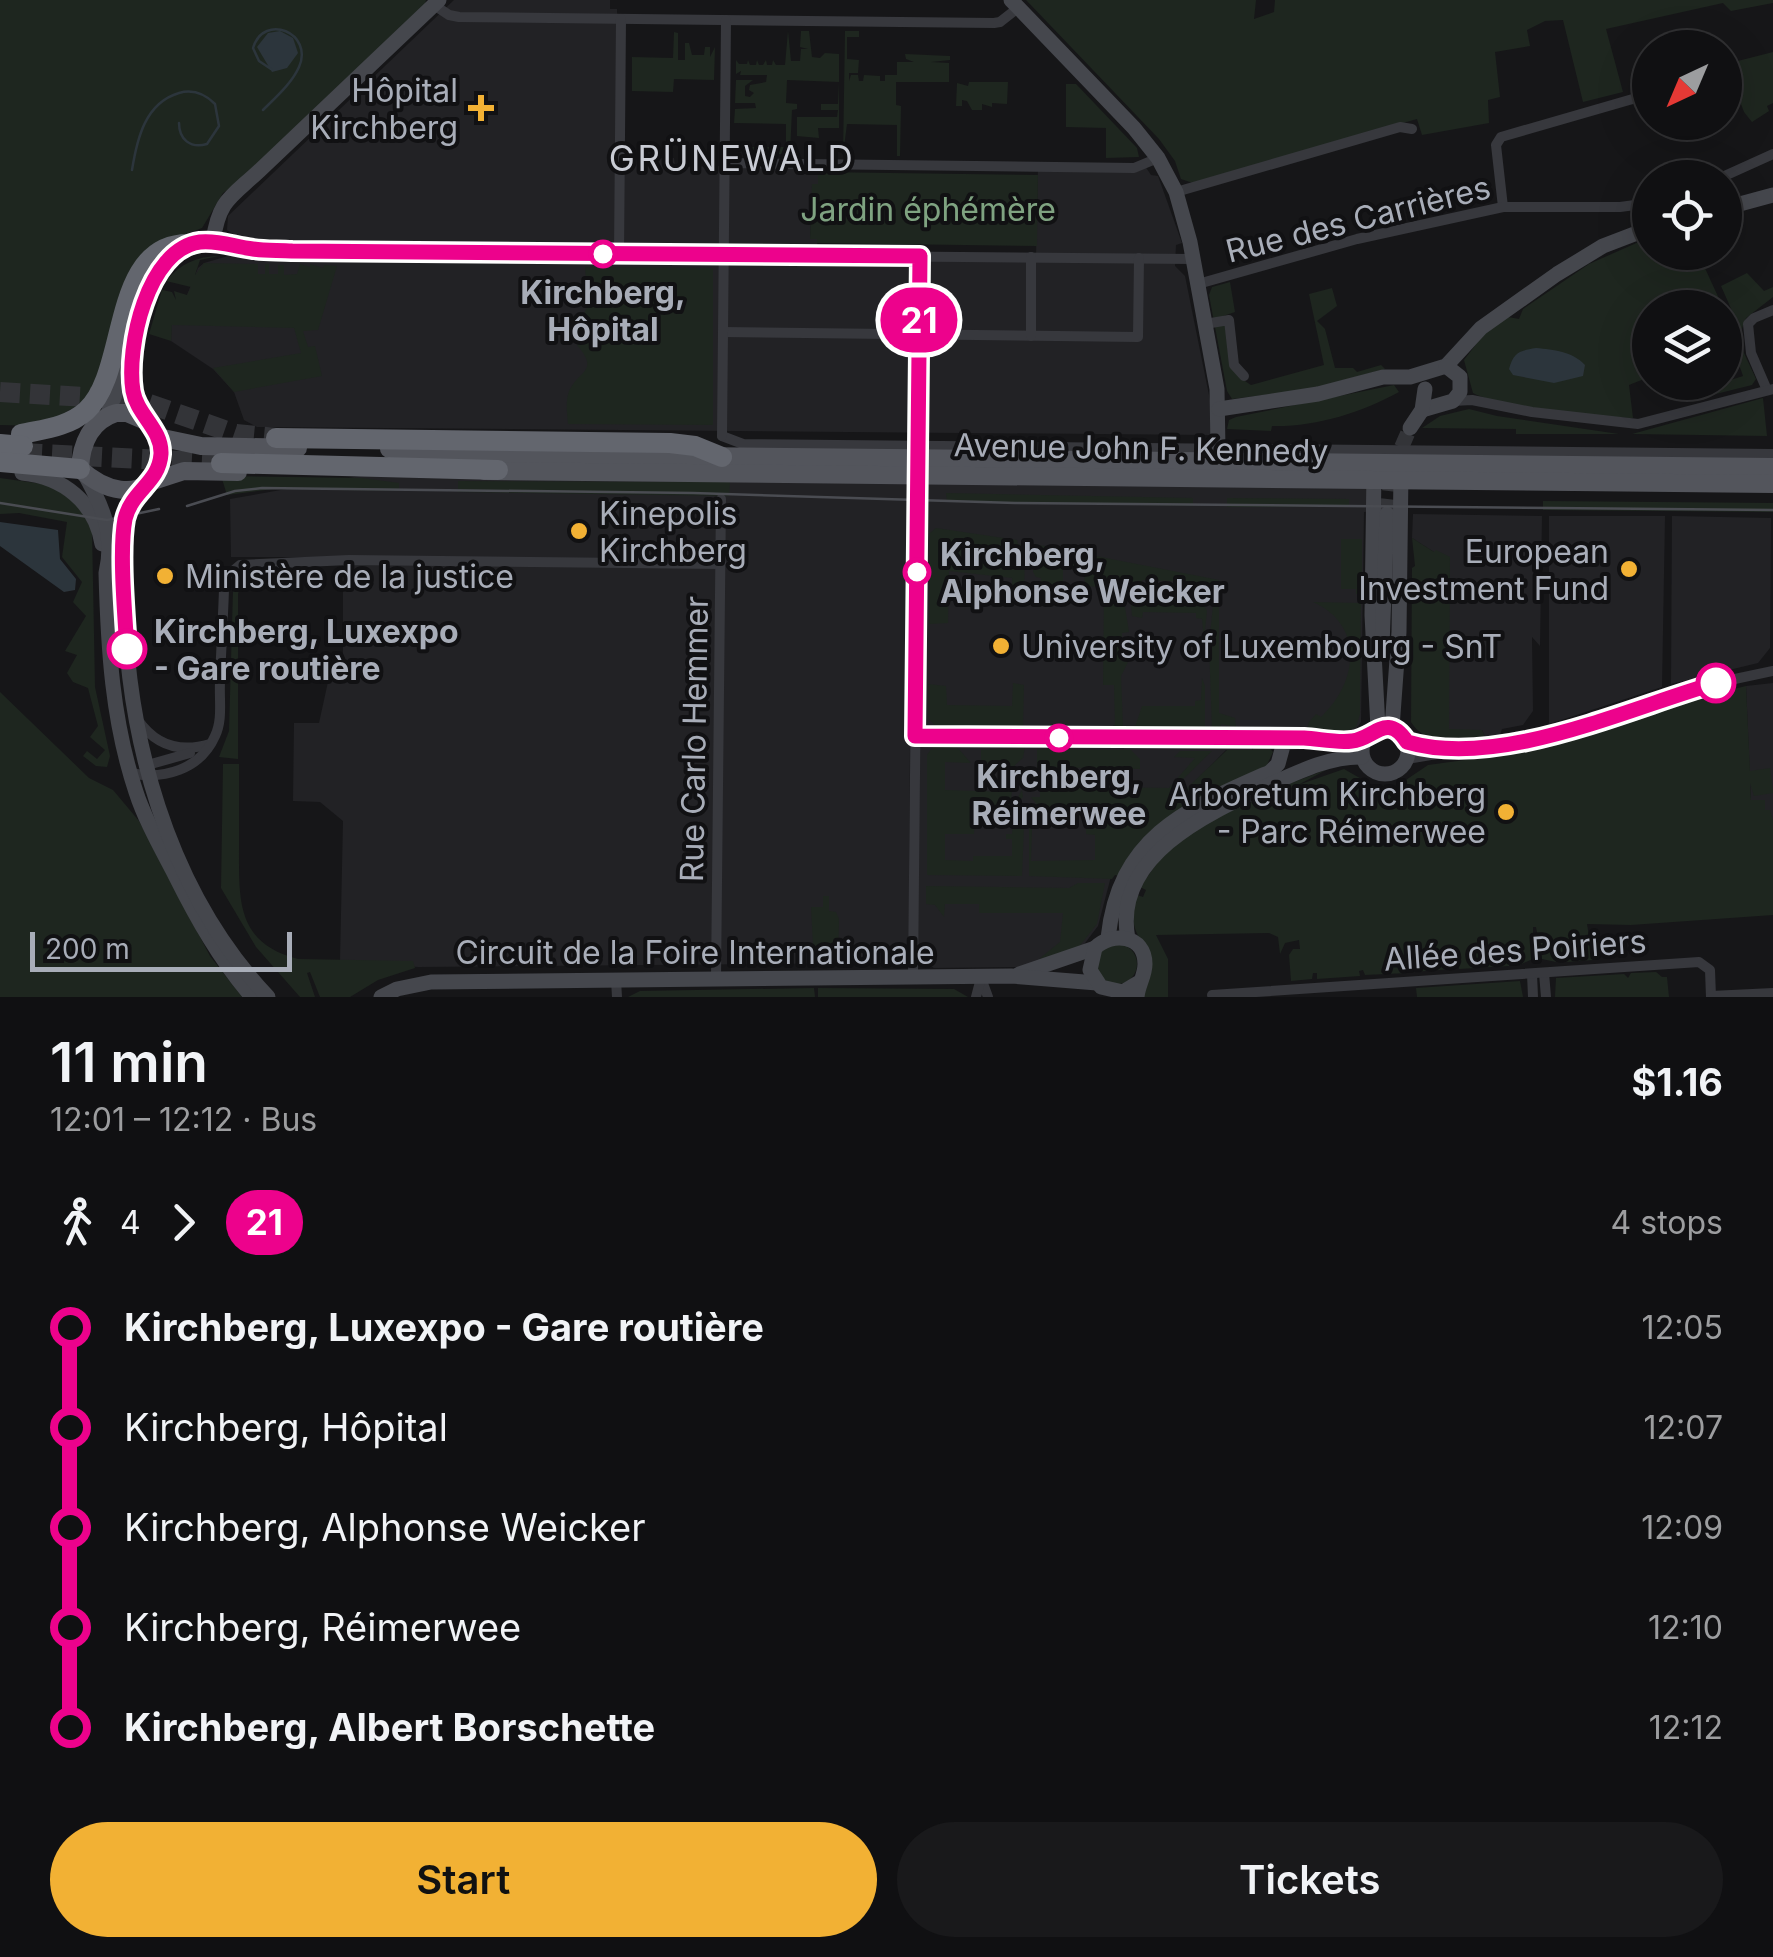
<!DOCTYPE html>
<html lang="en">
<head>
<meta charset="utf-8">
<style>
  :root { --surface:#101012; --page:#19191b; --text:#f1f3f6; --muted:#9c9d9f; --line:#303032; --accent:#f2b134 }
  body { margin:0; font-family:Inter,sans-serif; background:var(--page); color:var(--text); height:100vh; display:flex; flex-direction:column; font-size:38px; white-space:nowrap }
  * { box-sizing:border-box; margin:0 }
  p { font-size:32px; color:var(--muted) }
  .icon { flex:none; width:55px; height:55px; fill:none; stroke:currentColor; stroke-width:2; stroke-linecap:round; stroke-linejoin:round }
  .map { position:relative; height:997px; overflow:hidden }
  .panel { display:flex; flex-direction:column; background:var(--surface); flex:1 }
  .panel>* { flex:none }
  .badge { padding:0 20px; border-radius:32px; font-size:35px; line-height:65px }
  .needle { width:65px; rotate:224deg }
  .fabs { position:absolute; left:1632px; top:30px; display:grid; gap:20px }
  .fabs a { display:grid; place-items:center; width:110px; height:110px; border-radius:50%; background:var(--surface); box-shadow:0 10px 40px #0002,0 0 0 2px var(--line); font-size:50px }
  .scale { position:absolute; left:30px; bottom:25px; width:262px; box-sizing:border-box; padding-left:10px; border:5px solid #a8adb8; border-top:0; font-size:28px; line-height:35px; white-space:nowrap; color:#a8adb8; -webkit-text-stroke:8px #111113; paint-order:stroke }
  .map>.badge { position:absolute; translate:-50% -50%; box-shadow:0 0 0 5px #fff }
  .legs { display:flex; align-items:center; gap:15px; height:110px; padding:0 50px; font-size:32px }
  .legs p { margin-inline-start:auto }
  .summary { display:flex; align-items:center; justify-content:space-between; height:170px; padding:0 50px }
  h1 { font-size:55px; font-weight:600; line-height:75px }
  .cta { display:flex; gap:20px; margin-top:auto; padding:20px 50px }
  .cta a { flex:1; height:115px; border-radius:60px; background:var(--accent); color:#111; font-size:40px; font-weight:600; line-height:115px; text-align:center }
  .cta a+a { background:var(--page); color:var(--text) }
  ul { padding:0 50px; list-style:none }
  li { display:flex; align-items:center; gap:35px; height:100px; font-size:38px }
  li i { display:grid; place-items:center; width:15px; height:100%; margin:0 12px; background:currentColor }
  li i::after { content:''; width:25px; height:25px; margin:-12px; border:8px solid; border-radius:50%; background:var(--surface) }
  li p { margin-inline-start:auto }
  li:first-child i { background:linear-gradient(#0000 50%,currentColor 0) }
  li:last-child i { background:linear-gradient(currentColor 50%,#0000 0) }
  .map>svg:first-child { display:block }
</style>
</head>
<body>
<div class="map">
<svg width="1773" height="997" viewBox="0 0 1773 997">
  <rect width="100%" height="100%" fill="#161618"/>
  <g fill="#222225">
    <polygon points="454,0 610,0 610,9 617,9 620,159 674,158 675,167 818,164 818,184 813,184 810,238 817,239 818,255 1036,257 1038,167 1145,166 1151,175 1158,176 1182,243 1176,245 1175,266 1185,276 1210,400 1211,435 257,427 244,420 234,392 213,369 171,341 172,302 187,295 198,268 204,263 235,254 238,237 227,230 228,216"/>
    <polygon points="371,474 912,483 909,877 918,877 924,493 928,483 1374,481 1374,511 1364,512 1361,722 1353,733 1340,735 1325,731 1254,730 1252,750 1226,750 1114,865 1098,926 1082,947 1019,967 934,968 926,963 889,963 418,967 340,960 343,821 320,802 293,801 294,723 319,723 331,668 343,668 343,557 231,557 230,499"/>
    <polygon points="1413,514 1542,516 1540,646 1532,637 1533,711 1523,725 1502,729 1500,735 1485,737 1482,730 1449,730 1447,674 1434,552 1412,538"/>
    <polygon points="1549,516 1665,516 1662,687 1549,724"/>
    <polygon points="1672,516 1771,518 1770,648 1758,663 1671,684"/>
    <polygon points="1773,683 1773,820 1751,801 1746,686"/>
  </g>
  <g fill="#1e261f">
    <polygon points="0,0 426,0 425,4 242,179 223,193 202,228 173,239 92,398 40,426 0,425"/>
    <polygon points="1026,0 1256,0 1254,19 1274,12 1275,0 1773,0 1773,3 1731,11 1723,3 1606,29 1623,92 1583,102 1563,20 1545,21 1527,30 1530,46 1495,52 1500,97 1488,100 1489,123 1422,135 1417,119 1193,183 1181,179 1175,161 1159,139"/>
    <polygon points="788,31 791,61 800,61 801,49 808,49 800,47 801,31 809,31 812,57 820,58 825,53 839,54 839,128 818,128 819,138 797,136 797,117 837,117 838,110 821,110 821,104 838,104 839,82 787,80 786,103 797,104 797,109 792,110 790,154 748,154 748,147 786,147 786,124 734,123 735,109 756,108 755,103 735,103 736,80 753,80 745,86 745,96 750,97 754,93 749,90 750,85 766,82 767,75 740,75 741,71 736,74 736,60 739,64 747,64 748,60 750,65 756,65 757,60 759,65 763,65 766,60 767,65 772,65 773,60 776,65 785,65"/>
    <polygon points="845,31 859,31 859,37 847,37 847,59 859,60 858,73 849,73 849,81 851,75 858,75 859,81 863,81 864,75 880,76 880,81 885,81 885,75 897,75 897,62 914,62 906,59 905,54 950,56 950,60 931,62 949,63 949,82 896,82 896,105 901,106 900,156 897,156 897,125 847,124 843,155"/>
    <polygon points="674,32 678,33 678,60 685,60 685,43 689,43 692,55 704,55 705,47 710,47 710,57 715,47 714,80 674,79 673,92 632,91 632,57 673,58"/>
    <polygon points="1773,52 1773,103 1767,106 1769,111 1752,122 1744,112 1726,64"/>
    <polygon points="969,82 1008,82 1007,104 992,103 992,107 982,104 982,110 972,110 967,101 962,100 962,106 956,106 957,83 968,86"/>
    <polygon points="1066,84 1076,84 1137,148 1139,157 1106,158 1106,128 1066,127"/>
    <polygon points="818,172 1038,175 1037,246 817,243 817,239 810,239 812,184 818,184"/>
    <path d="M1650,237V252L1698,253L1756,379L1752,385L1712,395L1709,387L1743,376L1732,344L1725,346V308H1650V357L1639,362L1644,379L1629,385L1633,418C1601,417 1498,407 1473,393L1464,360L1484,334L1508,317L1519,319L1523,309L1589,264Z"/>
    <path d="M219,256L200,260L195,275L204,263L258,264V274H265V264H269V274H278V265H284V275L297,274L300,264L310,267V264L323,268L324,265L337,266L318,330L303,331L308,347L315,346L322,376L234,392L213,368L301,353L294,328L172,325L171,341L149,334L162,290L172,292L176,300L174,291L187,295L191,287L166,281C180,264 197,256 219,256Z"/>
    <path d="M585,267L713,268V425L568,424C567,413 565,399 570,389C581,369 599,371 577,345L581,333L575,324C598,300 586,294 585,267Z"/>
    <polygon points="1747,273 1764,291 1773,287 1773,297 1746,318 1741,331 1721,286"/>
    <path d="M1230,282L1235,312L1223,316C1231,347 1221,367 1251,385L1324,365L1309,294L1332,288L1337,306L1317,321L1325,329L1335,368H1353L1357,372L1381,365L1385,369L1311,389L1232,399L1227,391L1209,295L1212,287Z"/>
    <path d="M1394,385L1399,392C1360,413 1316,427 1272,426L1271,431L1227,429L1229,420L1236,417Z"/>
    <polygon points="1763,398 1767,436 1632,434"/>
    <polygon points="1469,409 1497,416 1619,434 1516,434 1516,429 1422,428 1440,416"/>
    <polygon points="228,476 362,478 399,483 399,491 273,489 227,495 222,479"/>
    <polygon points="0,478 50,485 78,505 92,530 95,687 110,756 107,767 96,766 83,756 87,751 97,759 105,750 90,737 98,726 88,688 73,682 67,673 77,655 65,651 86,616 73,602 82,582 62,557 67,522 19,513 0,514"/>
    <polygon points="458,481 730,482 729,496 458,492"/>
    <polygon points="946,493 1193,498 1193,506 968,502 947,501"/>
    <polygon points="1227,498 1349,499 1349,507 1227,507"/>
    <polygon points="1543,501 1773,503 1773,512 1543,510"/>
    <polygon points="936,528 1017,540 1018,544 1025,545 1024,600 1013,602 1012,578 949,571 948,623 929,624 930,533"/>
    <path d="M1412,538L1434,552L1436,550L1450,557L1449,729L1482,730L1485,737C1460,739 1426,747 1411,722L1412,568L1415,566Z"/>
    <polygon points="1341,539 1362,539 1362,594 1356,594 1356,589 1341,589"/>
    <polygon points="1034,544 1219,580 1219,713 1235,718 1236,727 1221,724 1220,728 1212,728 1209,645 1213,605 1207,595 1195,588 1195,582 1142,580 1142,588 1124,601 1129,632 1122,633 1122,661 1128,662 1121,676 1123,727 1115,727 1114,685 1103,685 1104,587 1085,586 1084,567 1063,567 1063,587 1041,586 1041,578 1036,577 1033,572"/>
    <polygon points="243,578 238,594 238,759 219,757 229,731 233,590"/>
    <polygon points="1143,596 1144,602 1194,603 1194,596 1201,599 1207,611 1204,639 1202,619 1196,618 1196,613 1143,612 1142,618 1132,616 1131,604"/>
    <path d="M1313,602L1361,603L1360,714L1356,727L1345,732L1307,730L1309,722L1316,714L1321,717C1358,683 1365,625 1313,602Z"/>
    <polygon points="1202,678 1205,686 1205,728 1135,727 1142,706 1195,706 1195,701 1201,700"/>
    <polygon points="1013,683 1024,685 1023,726 935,725 928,718 928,684 946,686 947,705 1012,706"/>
    <path d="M1746,686L1750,771L1770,768L1773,790V793L1754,796L1750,783L1751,800H1765V810H1770L1773,820V915L1631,925L1587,924L1593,960L1566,962L1563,953L1557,954L1556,962L1542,959L1536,927H1533V959L1519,965L1516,956L1511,957L1509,966L1459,969V964H1454V969L1412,972L1411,966L1406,967L1407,973L1365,975L1363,970L1359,971L1360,976L1317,979V973H1313L1312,979L1291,981L1289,955L1293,949H1300L1299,940L1285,943L1280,954L1278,937L1269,933L1156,935L1168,959V997H1141L1145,946C1132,930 1130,914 1137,895L1143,897L1146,890L1140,887L1167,849L1239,803L1328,769L1298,785L1344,769L1372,785L1397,786L1428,765L1532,751L1693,699Z"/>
    <polygon points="0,692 89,778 113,790 139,821 210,956 242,997 0,997"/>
    <polygon points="1256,744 1267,745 1273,752 1266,767 1119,876 1115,875 1112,879 1029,876 1029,826 1032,829 1031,861 1095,860 1095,835 1086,834 1086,816 1040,815 1038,806 1031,797 1040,797 1040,786 1169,788 1195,758 1174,757 1180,751 1212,751 1181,781 1187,788 1227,750 1252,750"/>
    <polygon points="934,745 957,747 971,763 945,762 945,790 1007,792 1008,765 981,762 981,750 1025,747 1023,758 1015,765 1011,800 1017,799 1022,790 1023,797 1014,806 1013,816 1005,820 1004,815 975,815 974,834 945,834 945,860 973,861 973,856 1012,856 1012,839 1006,839 1006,834 1012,834 1013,826 1017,823 1024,826 1022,876 927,875 927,755"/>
    <polygon points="1037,749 1131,750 1140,759 1140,769 1041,767 1040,775 1037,775"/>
    <path d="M223,764H239C239,792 239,821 239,849C239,902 237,943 298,959L413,961L415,968L378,980L350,997H320L310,972L307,973L315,997H300L256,947L221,888Z"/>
    <polygon points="1078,883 1105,883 1097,924 1078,948 1039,959 1060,942 1063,913 979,913 979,904 945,904 944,917 935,905 926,904 926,886 1069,888"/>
    <polygon points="823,896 829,896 829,911 836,912 839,919 838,962 814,963 811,907 823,907"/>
    <circle cx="1117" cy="964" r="20"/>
    <polygon points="1656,972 1662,977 1667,977 1669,997 1555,997 1556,978 1624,974 1628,978 1631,973"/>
    <polygon points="1520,981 1523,997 1417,997 1416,988"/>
    <polygon points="814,988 815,997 628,997 640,991"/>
    <polygon points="818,988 954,989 968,997 818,997"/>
  </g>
  <g fill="#2c353c">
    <polygon points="280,31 293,38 298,53 287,68 272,72 257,47 268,33"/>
    <path d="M1536,348C1554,350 1572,351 1585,365L1583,376L1554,383L1513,375L1509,369C1514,352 1519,351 1536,348Z"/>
    <polygon points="0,522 58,530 60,559 76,579 75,590 64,592 0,546"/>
  </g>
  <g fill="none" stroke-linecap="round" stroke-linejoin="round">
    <g stroke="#2c353c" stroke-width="2.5">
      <path d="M263,110C276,97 292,83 299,67C314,33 264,12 253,48L259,61L271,69"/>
      <path d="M132,170C137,139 145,103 179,93C193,89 205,94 215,104L219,126L207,144C190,149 179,139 179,123"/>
    </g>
    <polyline stroke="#333438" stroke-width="15" stroke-dasharray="15 8" stroke-linecap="butt" points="1387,514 1392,469 1410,428"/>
    <g stroke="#333438" stroke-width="20" stroke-dasharray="20 10" stroke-linecap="butt">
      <polyline points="0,392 138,400 236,434 276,438"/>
      <polyline points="22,453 221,463"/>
    </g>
    <g stroke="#37383d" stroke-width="10">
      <polyline points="434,5 449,15 459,17 994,23 1000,22 1018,8"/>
      <polyline points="725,163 1134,168 1158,158"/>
      <polyline points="1720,178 1773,154"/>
      <polyline points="1176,192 1400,127 1412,129"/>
      <polyline points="1503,207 1496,145 1501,137 1650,94"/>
      <polyline points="213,241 259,250 292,251 1193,259"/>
      <polyline points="619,254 621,19"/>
      <polyline points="1198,284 1357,239 1503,207 1620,207 1650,203"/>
      <polyline points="1205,324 1229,320 1234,365 1244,376"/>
      <polyline points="723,332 1138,337 1139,258"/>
      <polyline points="1031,336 1031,257"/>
      <polyline points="1767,390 1751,353 1748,324 1754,318 1773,310"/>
      <polyline points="1453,401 1472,400 1532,412 1638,424 1773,389"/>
      <polyline points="722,436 743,444 1773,454"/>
      <polyline points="722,436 726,20"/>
      <polyline points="918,450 920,256"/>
      <path d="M138,720C156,746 180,753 210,744"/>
      <polyline points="915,736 1289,738"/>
      <polyline points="1407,742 1442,749"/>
      <polyline points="1407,759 1544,736 1716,683 1773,671"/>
      <polyline points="144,766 190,753"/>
      <path d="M130,773C163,780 200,770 215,736C223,720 219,700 220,682C221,651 223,620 224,589L227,576L240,565L349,560L721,564"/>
      <polyline points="1544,973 1546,997"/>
      <polyline points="1532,974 1533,997"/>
      <polyline points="913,977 918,472"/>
      <polyline points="981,978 988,997"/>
      <polyline points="716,979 721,499"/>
      <polyline points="616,980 617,997"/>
      <polyline points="1212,995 1699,962 1710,970 1711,997"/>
      <polyline points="1711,996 1773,993"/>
      <polyline points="976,997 981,978"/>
    </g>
    <g stroke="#45474d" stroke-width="15">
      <polyline points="1011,0 1134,128 1158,158 1176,192 1190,242 1217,389 1218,449"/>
      <polyline points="1725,208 1773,195"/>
      <path d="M182,246L213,241C219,200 230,198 259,171L439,0"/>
      <polyline points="1219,409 1318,394 1383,377 1410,377 1446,366 1481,328 1557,274 1603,246 1650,228"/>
      <polyline points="1422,410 1453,401 1460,392 1460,377 1446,366"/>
      <polyline points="107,416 119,384 125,338"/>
      <path d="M148,422C116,372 136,279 186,246"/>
      <polyline points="1410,428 1422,410 1425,389"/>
      <polyline points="1374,471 1372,615 1378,728"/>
      <path d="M22,473C63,477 95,502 102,544"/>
      <path d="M84,473C103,507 115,534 106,573C108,647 112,721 136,792C145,820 161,848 175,875C197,919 220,960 252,997"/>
      <path d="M138,490C120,519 124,554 124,587C125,733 166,889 268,997"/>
      <polyline points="1382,646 1387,514"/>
      <circle cx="1385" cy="751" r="23"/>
      <polyline points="1392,728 1399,632 1401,472"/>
      <path d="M1108,938C1119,836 1186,809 1270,772L1278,764L1284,742L1364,739"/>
      <path d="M1128,939C1112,857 1206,814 1267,786C1296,773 1330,756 1362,757"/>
      <polyline points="1019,974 1095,948"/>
      <polyline points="381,997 397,989 431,982 1011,976 1097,983"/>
      <path d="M1137,997C1138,985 1145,976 1145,964C1145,935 1112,931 1095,948L1090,970L1101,987L1123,992L1138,983"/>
    </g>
    <g stroke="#53555c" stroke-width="18">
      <path d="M116,413H127L148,422C187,468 137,520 80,469C81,444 91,421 116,413Z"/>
      <polyline points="158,437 201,446 298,448"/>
      <polyline points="389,449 498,454 1773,467"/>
      <polyline points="484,471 1773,484"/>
      <polyline points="150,482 184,471 238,472"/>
    </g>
    <g stroke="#63666e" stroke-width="20">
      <path d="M21,434C44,429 68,427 86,411C130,372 109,242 190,244"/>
      <polyline points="276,438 670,443 695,446 722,457"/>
      <polyline points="0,444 23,446"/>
      <polyline points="0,462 80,469"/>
      <polyline points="221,463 498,470"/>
    </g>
    <g stroke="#4a4c52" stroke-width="2.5">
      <polyline points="0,503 107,520 159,509"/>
      <polyline points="187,506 235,491 262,488 693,493 1015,503 1773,510"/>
    </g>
  </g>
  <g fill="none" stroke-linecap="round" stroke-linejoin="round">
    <defs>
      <path id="line-1" d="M127,649C125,616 119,551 125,519C132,490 159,483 161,454C162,429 137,415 133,391C126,348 147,249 200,242C219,240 235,247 253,249C266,251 279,250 292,251L920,256L915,736L1304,738C1320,739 1337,743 1352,741C1374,739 1387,711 1407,742C1499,769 1626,709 1716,683"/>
    </defs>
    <use href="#line-1" stroke="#fff" stroke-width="22"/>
    <use href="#line-1" stroke="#ed028c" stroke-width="15"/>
  </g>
  <g fill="#f2b134" stroke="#111113" stroke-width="4">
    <path d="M476 93h10v10h10v10h-10v10h-10v-10h-10v-10h10z"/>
    <circle cx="579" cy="531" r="10"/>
    <circle cx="1629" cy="569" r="10"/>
    <circle cx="165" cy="576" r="10"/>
    <circle cx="1001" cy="646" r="10"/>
    <circle cx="1506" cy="812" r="10"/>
  </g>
  <g fill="#fff" stroke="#ed028c" stroke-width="5">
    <circle cx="603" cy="254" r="12"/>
    <circle cx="917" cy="572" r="12"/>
    <circle cx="127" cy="649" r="18"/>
    <circle cx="1716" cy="683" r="18"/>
    <circle cx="1059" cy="738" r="12"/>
  </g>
  <g text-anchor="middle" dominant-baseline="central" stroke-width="8" stroke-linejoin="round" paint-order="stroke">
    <g font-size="32" fill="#a8adb8" stroke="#111113" text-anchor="end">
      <text x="458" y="90">Hôpital<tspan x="458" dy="37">Kirchberg</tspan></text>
      <text x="599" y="513" text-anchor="start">Kinepolis<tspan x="599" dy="37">Kirchberg</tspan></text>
      <text x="1609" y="551">European<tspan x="1609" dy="37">Investment Fund</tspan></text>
      <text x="185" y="576" text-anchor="start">Ministère de la justice</text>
      <text x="1021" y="646" text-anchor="start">University of Luxembourg - SnT</text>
      <text x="1486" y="794">Arboretum Kirchberg<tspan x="1486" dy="37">- Parc Réimerwee</tspan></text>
    </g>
    <g font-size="32" fill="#7fa381" stroke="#111113">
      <text x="928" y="209">Jardin éphémère</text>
    </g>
    <g font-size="32" fill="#a8adb8" stroke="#111113">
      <text transform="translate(1358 219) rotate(-14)">Rue des Carrières</text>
      <text transform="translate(1141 448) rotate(1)">Avenue John F. Kennedy</text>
      <text transform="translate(694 739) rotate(-89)">Rue Carlo Hemmer</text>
      <text transform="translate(1515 950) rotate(-4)">Allée des Poiriers</text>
      <text x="695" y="952">Circuit de la Foire Internationale</text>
    </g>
    <g font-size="32" font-weight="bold" fill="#a8adb8" stroke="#111113">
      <text x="603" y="292">Kirchberg,<tspan x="603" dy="37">Hôpital</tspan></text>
      <text x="940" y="554" text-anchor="start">Kirchberg,<tspan x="940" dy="37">Alphonse Weicker</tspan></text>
      <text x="154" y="631" text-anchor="start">Kirchberg, Luxexpo<tspan x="154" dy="37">- Gare routière</tspan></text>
      <text x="1059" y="776">Kirchberg,<tspan x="1059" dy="37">Réimerwee</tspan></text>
    </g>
    <g font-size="35" letter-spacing="2.5" fill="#c9ccd4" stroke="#111113">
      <text x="732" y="158">GRÜNEWALD</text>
    </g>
  </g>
</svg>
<div class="fabs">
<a><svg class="needle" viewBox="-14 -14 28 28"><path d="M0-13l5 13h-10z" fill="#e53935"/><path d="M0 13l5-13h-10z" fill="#9c9d9f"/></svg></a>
<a><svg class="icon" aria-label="locate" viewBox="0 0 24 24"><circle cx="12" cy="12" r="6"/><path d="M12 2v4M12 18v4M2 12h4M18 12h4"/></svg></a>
<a><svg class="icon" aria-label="layers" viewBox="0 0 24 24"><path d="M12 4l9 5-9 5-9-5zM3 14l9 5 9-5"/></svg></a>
</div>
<div class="scale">200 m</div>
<b class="badge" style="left:919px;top:320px;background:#ed028c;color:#fff">21</b>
</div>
<section class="panel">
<div class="summary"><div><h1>11 min</h1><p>12:01 – 12:12 · Bus</p></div><b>$1.16</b></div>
<div class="legs"><svg class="icon" aria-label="walk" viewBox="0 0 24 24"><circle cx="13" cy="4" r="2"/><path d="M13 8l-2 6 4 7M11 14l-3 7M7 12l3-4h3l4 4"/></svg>4<svg class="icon" aria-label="forward" viewBox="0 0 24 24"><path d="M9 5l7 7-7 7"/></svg><b class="badge" style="background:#ed028c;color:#fff">21</b><p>4 stops</p></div>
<ul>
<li><i style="color:#ed028c"></i><b>Kirchberg, Luxexpo - Gare routière</b><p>12:05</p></li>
<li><i style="color:#ed028c"></i><span>Kirchberg, Hôpital</span><p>12:07</p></li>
<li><i style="color:#ed028c"></i><span>Kirchberg, Alphonse Weicker</span><p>12:09</p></li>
<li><i style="color:#ed028c"></i><span>Kirchberg, Réimerwee</span><p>12:10</p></li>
<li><i style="color:#ed028c"></i><b>Kirchberg, Albert Borschette</b><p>12:12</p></li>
</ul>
<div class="cta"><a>Start</a><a>Tickets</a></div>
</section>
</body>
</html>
